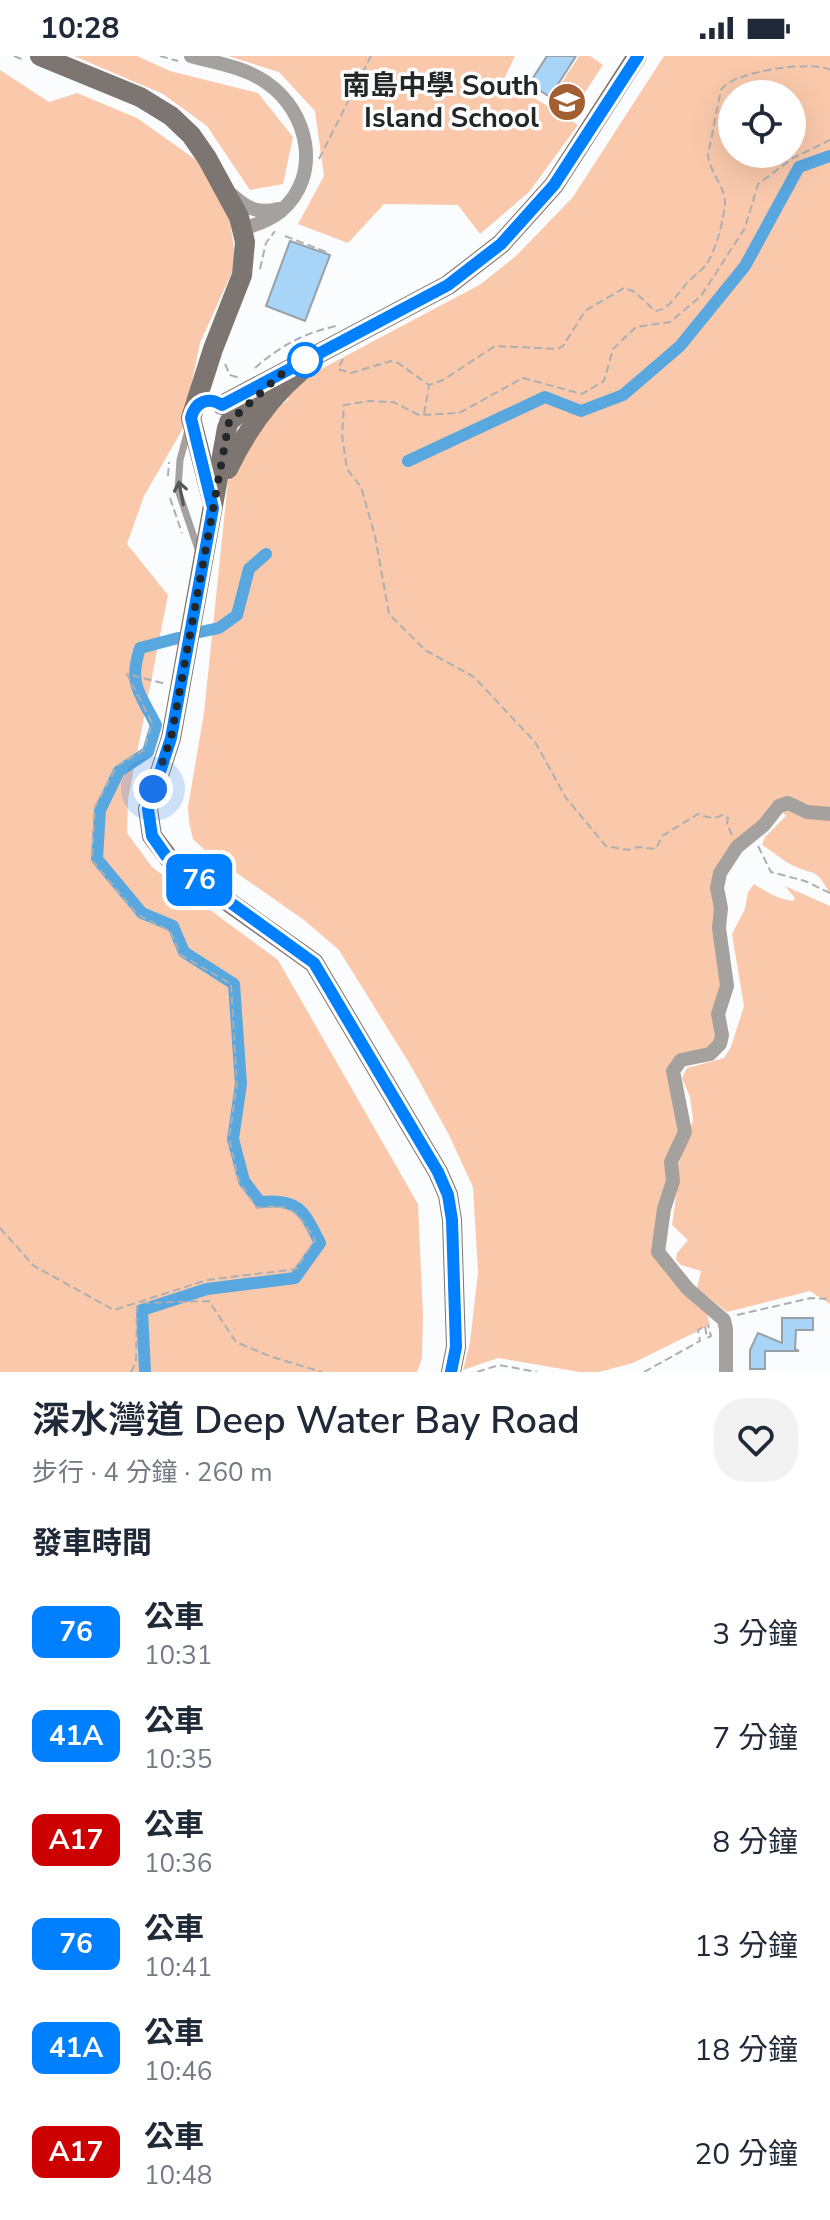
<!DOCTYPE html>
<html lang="zh-TW">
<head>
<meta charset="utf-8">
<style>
  :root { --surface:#fff; --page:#f2f2f3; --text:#1f2937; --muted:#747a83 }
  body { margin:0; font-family:"Nunito Sans","Noto Sans TC",sans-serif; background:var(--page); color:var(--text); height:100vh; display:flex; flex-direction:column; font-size:30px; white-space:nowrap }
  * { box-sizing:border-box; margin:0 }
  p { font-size:26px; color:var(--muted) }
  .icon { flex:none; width:44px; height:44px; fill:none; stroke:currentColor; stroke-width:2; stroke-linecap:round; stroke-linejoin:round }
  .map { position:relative; height:1316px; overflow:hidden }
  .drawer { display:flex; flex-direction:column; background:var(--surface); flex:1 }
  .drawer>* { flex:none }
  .badge { padding:0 16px; border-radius:12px; font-size:28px; line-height:52px }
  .fabs { position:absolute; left:718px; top:24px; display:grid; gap:16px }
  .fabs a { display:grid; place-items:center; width:88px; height:88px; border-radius:50%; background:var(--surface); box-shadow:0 8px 32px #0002; font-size:40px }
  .you { position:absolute; width:40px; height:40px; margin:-20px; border:6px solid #fff; border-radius:50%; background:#1a73e8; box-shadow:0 0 0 12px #1a73e833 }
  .map>.badge { position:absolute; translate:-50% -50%; box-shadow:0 0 0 4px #fff }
  h2 { padding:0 32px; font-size:30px; line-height:72px }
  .round { display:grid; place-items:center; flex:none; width:84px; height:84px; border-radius:32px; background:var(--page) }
  .summary { display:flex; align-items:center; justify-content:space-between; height:136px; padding:0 32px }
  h1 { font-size:38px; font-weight:600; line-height:60px }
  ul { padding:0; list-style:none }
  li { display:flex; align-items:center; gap:24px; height:104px; padding:0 32px }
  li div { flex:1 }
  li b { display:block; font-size:30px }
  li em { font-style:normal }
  li .badge { min-width:88px; font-weight:700; text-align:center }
  .status { display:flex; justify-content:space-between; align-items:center; height:56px; padding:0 40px; background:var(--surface); direction:ltr }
  .status svg { height:22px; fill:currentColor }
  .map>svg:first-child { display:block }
</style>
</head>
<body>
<div class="status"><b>10:28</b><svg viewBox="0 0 49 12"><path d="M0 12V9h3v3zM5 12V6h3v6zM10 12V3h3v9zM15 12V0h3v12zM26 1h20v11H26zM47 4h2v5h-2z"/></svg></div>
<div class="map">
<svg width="830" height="1316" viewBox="0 0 830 1316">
  <rect width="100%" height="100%" fill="#fafcfd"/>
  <g fill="#fac9ac" fill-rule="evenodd">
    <polygon points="74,0 137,0 170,15 258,37 293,81 283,128 250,134 207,70 163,38"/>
    <polygon points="228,0 515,0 504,23 578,69 529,136 480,178 458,149 384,148 348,187 298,168 324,120 315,55 279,16"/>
    <polygon points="579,0 590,0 603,9 576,50 555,37"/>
    <path d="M664,0H830V838C815,809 814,821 790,808C781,803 772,795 762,789L765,781L786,760L777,750L717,818L725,930L717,987L674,1008L681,1061L657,1183L707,1258L710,1269L633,1307L599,1316H580L498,1302L463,1314L470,1287L478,1216L473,1131L449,1079L411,1010L339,894L304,864L208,797L193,783L189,766L188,751L204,657L228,425L266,361L289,343L287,341L302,325L323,312L481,228L517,199L573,141ZM732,38H792V98H732Z"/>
    <polygon points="0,14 49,46 77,37 137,62 199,106 230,164 236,207 200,287 182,374 144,440 127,488 168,539 128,743 127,777 152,811 278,904 418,1148 423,1258 422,1302 417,1316 0,1316"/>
    <path d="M754,828C767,836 777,843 793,845L795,842L785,830L830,850V1248L810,1235L727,1256L697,1232L701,1215L681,1209L676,1204L677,1197L688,1184L672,1169L678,1126L677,1113L693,1064L690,1041L682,1022L687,1012L724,1002L731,991L744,950L732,878L745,853L748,836Z"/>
  </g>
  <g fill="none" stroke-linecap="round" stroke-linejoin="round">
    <g stroke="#58a7df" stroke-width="12">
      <polyline points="408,405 545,341 581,355 623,339 680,290 745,210 799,111 830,100"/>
      <polyline points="200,576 219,572 237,559 249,513 266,498"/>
      <path d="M145,1316L142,1254L207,1233L295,1222L320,1187C304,1155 299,1142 260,1146L244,1125L233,1083L241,1028L234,928L184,896L173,870L142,857L97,803L100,754L119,715L148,696L156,669C140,637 128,629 140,592L178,582"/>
    </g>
  </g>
  <g fill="#a7d4f7" stroke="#98a1a8" stroke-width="2">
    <polygon points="547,0 576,0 550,41 529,28"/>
    <polygon points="290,185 330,199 305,265 266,250"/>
    <polygon points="782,1262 813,1262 813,1274 796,1274 795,1293 799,1295 765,1295 765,1313 750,1313 750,1294 758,1277 782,1287"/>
  </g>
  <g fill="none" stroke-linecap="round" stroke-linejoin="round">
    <g stroke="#adafb1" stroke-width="2" stroke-dasharray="8 4" stroke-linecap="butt">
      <polyline points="14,0 24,4"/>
      <polyline points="160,0 178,5"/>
      <polyline points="319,103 371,0"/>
      <polyline points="285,180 329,197"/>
      <polyline points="260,213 266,187 275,175"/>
      <path d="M343,303L338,313L351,317L391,305L398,307L429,329L443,324L495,290L558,293L563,290L585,255L624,232L635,236L655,255C669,253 674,242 683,232C689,223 698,218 705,210C715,199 725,160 725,145C724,129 709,115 708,99L721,34C732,15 814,4 830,14"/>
      <polyline points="225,308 230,319 240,322"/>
      <path d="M255,312C280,290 304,277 336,270"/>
      <polyline points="424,358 429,330"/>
      <polyline points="168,420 169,406"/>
      <polyline points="170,442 182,477"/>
      <path d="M732,779L727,768L728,762L722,759C715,764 705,761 698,758L662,780L656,793L638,791L628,794L606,790L566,742L535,686L474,621L425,594L389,558L375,480L361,431L347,413L342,379L344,349L369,345L393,346L419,359L459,357L523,322L582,338L604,325L613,293L636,271L670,266L701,240L745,172L758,128L793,102L830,84"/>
      <polyline points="758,790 771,816 805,825 830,837"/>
      <path d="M0,1172L34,1210L114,1254L207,1224L296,1213L315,1184C297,1155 292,1147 257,1152L239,1125L229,1082L237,1028L231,928L181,899L170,875L138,859L92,804L95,751L117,710L144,694L152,667L127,618L166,628"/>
      <polyline points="142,1247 209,1245 236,1286 272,1301 322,1316"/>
      <polyline points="737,1259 811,1242 830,1243"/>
      <polyline points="131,1316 136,1306 137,1249"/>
      <polyline points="477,1316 499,1309 537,1316"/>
      <polyline points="644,1316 700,1285 698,1274 705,1270 707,1282 711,1280 708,1269"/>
    </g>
    <polyline stroke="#a5a19e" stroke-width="7" points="188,374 180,404 178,434 198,493"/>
    <g stroke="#a5a19e" stroke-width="14">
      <path d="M191,0C216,7 245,11 267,27C308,55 323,119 281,155C270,164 256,169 242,173"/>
      <path d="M232,139C246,152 258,158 278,153"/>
      <polyline points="726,1316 726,1273 724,1264 688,1233 658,1196 664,1153 673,1125 671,1106 685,1076 673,1015 681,1004 710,998 720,988 722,979 718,958 727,930 719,872 721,852 717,832 720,817 737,791 764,769 779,750 788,747 807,756 830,758"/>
    </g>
    <g stroke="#7c7572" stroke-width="20">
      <polyline points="40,0 140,41 171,60 191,79 207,102 239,161 245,186 242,219 213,293 191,362 212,444"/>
      <polyline points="222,349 448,229 501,188 554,129 637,0"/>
      <polyline points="229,366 262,335"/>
      <polyline points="227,372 171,682 148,753 152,780 171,805 314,907 438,1116 448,1139 452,1164 456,1291 451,1316"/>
      <path d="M228,413C246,375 270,341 302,314"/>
    </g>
  </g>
  <defs><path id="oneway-shaft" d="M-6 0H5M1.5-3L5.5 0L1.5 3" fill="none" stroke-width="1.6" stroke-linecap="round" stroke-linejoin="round" transform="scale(2)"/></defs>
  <use stroke="#575858" href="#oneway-shaft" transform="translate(181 437) rotate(-101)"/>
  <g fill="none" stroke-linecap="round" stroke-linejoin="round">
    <defs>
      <path id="line" d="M451,1316L456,1291L452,1164L448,1139L438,1116L314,907L166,800L152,780L148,753L171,682L213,452L191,362C195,346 208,340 222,349L448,229L501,188L554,129L638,0"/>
    </defs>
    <use href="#line" stroke="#fff" stroke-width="18"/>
    <use href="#line" stroke="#0080ff" stroke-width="12"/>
    <polyline stroke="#232729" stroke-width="8" stroke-dasharray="0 14.4" points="153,733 171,682 229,366 280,319 305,304"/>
  </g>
  <defs>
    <symbol id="school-disc" viewBox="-11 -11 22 22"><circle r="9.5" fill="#a35e31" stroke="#fff"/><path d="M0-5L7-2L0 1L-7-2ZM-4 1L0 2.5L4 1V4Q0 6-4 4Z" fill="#fff"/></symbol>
  </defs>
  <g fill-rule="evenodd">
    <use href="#school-disc" x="545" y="24" width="44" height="44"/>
  </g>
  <circle fill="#fff" stroke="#0080ff" stroke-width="4" cx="305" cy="304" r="16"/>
  <g text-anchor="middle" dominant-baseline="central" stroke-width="7" stroke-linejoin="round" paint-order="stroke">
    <g font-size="28" font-weight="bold" fill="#232729" stroke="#fff" text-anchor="end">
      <text x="539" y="30">南島中學 South<tspan x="539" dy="32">Island School</tspan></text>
    </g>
  </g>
</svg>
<div class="fabs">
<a><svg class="icon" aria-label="locate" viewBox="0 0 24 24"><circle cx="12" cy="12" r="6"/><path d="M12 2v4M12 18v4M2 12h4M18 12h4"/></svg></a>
</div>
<div class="you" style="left:153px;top:733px"></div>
<b class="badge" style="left:199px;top:824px;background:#0080ff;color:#fff">76</b>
</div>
<section class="drawer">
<div class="summary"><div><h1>深水灣道 Deep Water Bay Road</h1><p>步行 · 4 分鐘 · 260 m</p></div><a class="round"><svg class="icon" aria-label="heart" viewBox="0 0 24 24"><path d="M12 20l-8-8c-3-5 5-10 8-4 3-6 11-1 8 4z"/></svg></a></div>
<h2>發車時間</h2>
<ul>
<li><span class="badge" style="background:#0080ff;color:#fff">76</span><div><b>公車</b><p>10:31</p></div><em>3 分鐘</em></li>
<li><span class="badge" style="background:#0080ff;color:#fff">41A</span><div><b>公車</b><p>10:35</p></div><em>7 分鐘</em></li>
<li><span class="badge" style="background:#c00;color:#fff">A17</span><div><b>公車</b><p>10:36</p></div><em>8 分鐘</em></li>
<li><span class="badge" style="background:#0080ff;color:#fff">76</span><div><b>公車</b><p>10:41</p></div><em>13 分鐘</em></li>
<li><span class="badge" style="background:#0080ff;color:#fff">41A</span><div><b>公車</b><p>10:46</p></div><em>18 分鐘</em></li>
<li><span class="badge" style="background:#c00;color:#fff">A17</span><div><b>公車</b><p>10:48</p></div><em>20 分鐘</em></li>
</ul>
</section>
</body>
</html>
